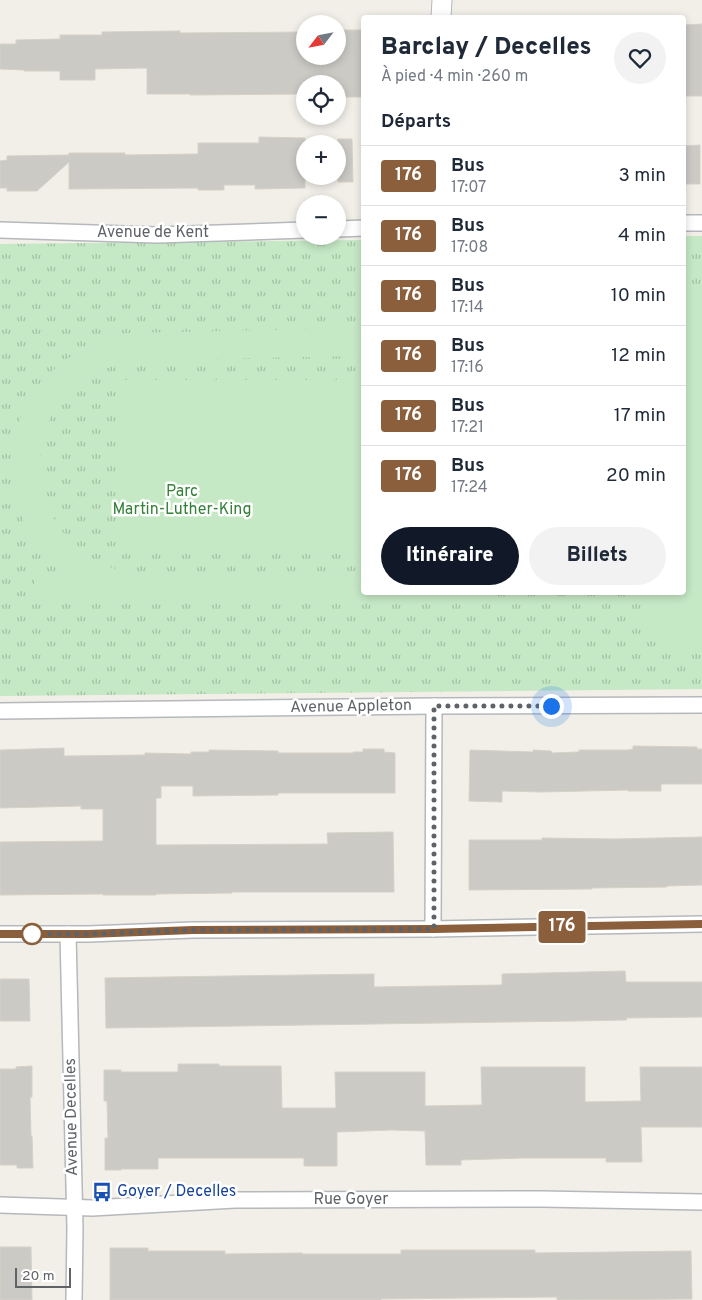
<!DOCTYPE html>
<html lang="fr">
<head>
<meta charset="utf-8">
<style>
  :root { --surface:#fff; --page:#f2f2f3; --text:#1f2937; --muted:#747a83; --line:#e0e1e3; --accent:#111827 }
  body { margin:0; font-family:Overpass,sans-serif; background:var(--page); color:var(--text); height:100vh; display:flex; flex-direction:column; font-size:19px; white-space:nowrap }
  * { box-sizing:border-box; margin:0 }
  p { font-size:16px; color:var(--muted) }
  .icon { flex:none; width:28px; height:28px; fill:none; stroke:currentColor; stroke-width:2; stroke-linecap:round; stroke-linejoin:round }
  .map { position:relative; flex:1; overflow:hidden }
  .sheet { position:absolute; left:361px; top:15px; width:325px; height:580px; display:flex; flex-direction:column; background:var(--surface); border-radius:5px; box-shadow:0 2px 8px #0003 }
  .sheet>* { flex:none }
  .badge { padding:0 10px; border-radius:4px; font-size:18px; line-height:32px }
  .needle { width:32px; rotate:238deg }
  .tools { position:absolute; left:296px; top:15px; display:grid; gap:10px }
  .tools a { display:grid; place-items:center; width:50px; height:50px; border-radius:50%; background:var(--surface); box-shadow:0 2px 8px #0003; font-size:25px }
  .scale { position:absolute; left:15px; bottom:12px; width:56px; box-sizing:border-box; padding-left:5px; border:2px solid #5f6368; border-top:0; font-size:14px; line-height:18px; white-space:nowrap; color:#5f6368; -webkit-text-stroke:4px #fff; paint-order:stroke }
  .you { position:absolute; width:25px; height:25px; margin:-12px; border:4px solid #fff; border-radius:50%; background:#1a73e8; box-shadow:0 0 0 8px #1a73e833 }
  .map>.badge { position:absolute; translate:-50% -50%; box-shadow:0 0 0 2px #fff }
  h2 { padding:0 20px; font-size:19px; line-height:45px }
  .round { display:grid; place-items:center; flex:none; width:52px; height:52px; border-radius:26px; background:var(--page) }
  .overview { display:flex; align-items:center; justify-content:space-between; height:85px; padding:0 20px }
  h1 { font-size:24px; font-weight:800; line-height:38px }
  .action { display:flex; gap:10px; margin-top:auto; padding:10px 20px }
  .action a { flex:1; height:58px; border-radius:30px; background:var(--accent); color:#fff; font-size:20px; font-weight:800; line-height:58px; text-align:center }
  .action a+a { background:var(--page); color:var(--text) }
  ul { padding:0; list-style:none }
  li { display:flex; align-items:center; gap:15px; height:60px; padding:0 20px; border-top:1px solid var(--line) }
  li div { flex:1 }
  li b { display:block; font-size:19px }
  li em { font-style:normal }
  li .badge { min-width:55px; font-weight:700; text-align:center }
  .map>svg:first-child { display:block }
</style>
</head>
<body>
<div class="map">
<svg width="702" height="1300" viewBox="0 0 702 1300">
  <defs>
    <pattern id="park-tufts" width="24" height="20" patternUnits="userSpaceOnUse" patternTransform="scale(1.25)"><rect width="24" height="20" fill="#c5e8c5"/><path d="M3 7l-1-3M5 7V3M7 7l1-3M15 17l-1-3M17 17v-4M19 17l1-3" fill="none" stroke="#a3c0a4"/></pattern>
  </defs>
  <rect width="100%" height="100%" fill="#f1efe8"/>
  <polygon fill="url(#park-tufts)" points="684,236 702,236 702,689 0,696 0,244 364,240 364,592 684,592"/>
  <g fill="#c5e8c5">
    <polygon points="684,289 702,289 702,649 672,649 644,621 643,593 684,592"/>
    <path d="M364,328V356L144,360C120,363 107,366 87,379C82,382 78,384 74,387C31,425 30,489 63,532C69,541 77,550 87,556C102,566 120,571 137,573L364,571V592H488V597L35,602L34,574H65C39,554 20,523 14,491C12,480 13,467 13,456C14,444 16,430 20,419C25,408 31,398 38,389C43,381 50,372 58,366C78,349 101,339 126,333Z"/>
    <polygon points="117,380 364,380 364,548 118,551"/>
  </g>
  <g fill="#cccac5" stroke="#d6d1c6">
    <polygon points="702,24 702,96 684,96 684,25"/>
    <polygon points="338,30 364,30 364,97 338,97 338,84 305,84 305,94 190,95 190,94 147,94 147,68 95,69 95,80 60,80 60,71 24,71 24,70 0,69 0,44 16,44 16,40 60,39 60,35 102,35 102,32 180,31 180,33 305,32 305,56 338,56"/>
    <polygon points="259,137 305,138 305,188 255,189 255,185 224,185 224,190 198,190 198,188 69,189 69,162 37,191 7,191 7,188 0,188 0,161 7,160 7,156 69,155 69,153 125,153 125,155 198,154 198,143 259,143"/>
    <polygon points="338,139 352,139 353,182 338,182"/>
    <polygon points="700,145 700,184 684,184 684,146"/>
    <polygon points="633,746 697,747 697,749 702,749 702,784 661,784 661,791 628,791 628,790 542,792 502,791 502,802 469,801 470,750 533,752 533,750 551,751 552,753 579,752 579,750 628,750 633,749"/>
    <polygon points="64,748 64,756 145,755 145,753 191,754 191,752 209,752 209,750 278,751 278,753 353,753 353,752 363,752 363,749 384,749 384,752 395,753 395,793 278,793 278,795 193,796 193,786 161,786 161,798 156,798 156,845 328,844 327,833 393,832 394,892 232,892 232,893 156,894 156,895 103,895 103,894 0,895 0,842 103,841 103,809 81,809 81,806 0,808 0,750"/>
    <polygon points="702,837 702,885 667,886 667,887 592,888 592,889 469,890 469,840 542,840 542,838 614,839"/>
    <polygon points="625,971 626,982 702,982 702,1017 626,1018 627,1020 576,1021 106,1028 105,978 228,976 374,974 374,987 502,985 502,974"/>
    <polygon points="0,979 29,979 30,1021 0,1021"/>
    <polygon points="178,1064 219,1064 219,1066 281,1066 282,1108 336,1108 335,1072 425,1072 425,1106 482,1105 481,1067 585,1067 585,1102 641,1101 640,1067 702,1067 702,1127 641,1127 642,1162 606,1162 606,1158 524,1158 461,1160 461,1165 426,1165 425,1131 391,1130 337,1132 337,1166 304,1166 304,1158 158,1158 158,1169 121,1169 121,1170 105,1170 105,1138 108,1138 107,1101 104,1101 104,1070 121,1070 121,1072 178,1072"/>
    <polygon points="32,1066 32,1097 30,1097 31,1136 32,1136 33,1168 17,1168 17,1165 0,1165 0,1069 16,1069 16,1067"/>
    <polygon points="0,1247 31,1247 32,1300 0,1300"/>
    <polygon points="110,1248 148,1248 148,1251 225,1251 225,1254 302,1253 303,1254 401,1254 401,1250 535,1250 535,1253 691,1251 692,1299 557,1300 557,1297 381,1299 381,1300 110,1300"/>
  </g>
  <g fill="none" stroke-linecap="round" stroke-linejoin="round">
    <defs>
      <g id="minor">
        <polyline points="684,223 702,223"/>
        <polyline points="338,229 364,228"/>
        <polyline points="0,230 157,235 305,230"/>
        <polyline points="0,711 434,706 702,705"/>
        <polyline points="433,929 434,706"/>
        <polyline points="0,934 88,934 193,930 433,929 702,924"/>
        <polyline points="68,934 75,1228 74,1300"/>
        <polyline points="0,1205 92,1208 235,1200 542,1199 702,1202"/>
      </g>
      <polyline id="tertiary" points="441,18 442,0"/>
    </defs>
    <use href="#minor" stroke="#b5b8bc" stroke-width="18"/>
    <use href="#tertiary" stroke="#b5b8bc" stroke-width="21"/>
    <use href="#minor" stroke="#fff" stroke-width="15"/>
    <use href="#tertiary" stroke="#fff" stroke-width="19"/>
  </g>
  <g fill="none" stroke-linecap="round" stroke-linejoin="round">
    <defs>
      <polyline id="line" points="0,934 88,934 193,930 434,929 702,924"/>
    </defs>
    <use href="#line" stroke="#fff" stroke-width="11"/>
    <use href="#line" stroke="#8b5e3c" stroke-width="8"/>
    <polyline stroke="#5f6368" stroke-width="5" stroke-dasharray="0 9" points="32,934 88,934 193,930 434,929 434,706 551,706"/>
  </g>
  <defs>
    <symbol id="bus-bare" viewBox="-9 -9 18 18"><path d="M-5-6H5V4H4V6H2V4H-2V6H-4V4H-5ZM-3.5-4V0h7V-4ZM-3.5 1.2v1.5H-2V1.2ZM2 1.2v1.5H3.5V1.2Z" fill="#1a4fb4" stroke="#fff" stroke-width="2.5" paint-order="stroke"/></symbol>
  </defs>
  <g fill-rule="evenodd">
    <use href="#bus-bare" x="88" y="1178" width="28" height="28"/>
  </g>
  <circle fill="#fff" stroke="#8b5e3c" stroke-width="2.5" cx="32" cy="934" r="10"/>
  <g text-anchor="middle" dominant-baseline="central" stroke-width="5" stroke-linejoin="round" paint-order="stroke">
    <g font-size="16" fill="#5f6368" stroke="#fff">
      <text x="153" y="233">Avenue de Kent</text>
      <text transform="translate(351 707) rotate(-1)">Avenue Appleton</text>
      <text transform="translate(72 1117) rotate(-91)">Avenue Decelles</text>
      <text x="351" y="1200">Rue Goyer</text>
    </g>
    <g font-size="16" fill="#348238" stroke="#fff">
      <text x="182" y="492">Parc<tspan x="182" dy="18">Martin-Luther-King</tspan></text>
    </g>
    <g font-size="16" fill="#164399" stroke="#fff" text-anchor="start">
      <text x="117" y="1192">Goyer / Decelles</text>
    </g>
  </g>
</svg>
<div class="tools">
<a><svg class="needle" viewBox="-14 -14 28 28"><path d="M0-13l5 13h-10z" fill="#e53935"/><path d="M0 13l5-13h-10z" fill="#747a83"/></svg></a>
<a><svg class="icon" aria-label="locate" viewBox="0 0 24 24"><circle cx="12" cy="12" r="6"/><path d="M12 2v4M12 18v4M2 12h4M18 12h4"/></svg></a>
<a>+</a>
<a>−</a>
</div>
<div class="scale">20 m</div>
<div class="you" style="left:551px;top:706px"></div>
<b class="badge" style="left:562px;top:927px;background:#8b5e3c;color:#fff">176</b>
<section class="sheet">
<div class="overview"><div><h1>Barclay / Decelles</h1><p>À pied · 4 min · 260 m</p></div><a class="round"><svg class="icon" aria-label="heart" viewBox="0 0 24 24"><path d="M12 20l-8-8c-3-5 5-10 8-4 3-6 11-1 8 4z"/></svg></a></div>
<h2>Départs</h2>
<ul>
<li><span class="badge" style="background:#8b5e3c;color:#fff">176</span><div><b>Bus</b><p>17:07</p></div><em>3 min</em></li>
<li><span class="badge" style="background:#8b5e3c;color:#fff">176</span><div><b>Bus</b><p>17:08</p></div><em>4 min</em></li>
<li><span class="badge" style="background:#8b5e3c;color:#fff">176</span><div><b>Bus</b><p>17:14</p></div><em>10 min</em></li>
<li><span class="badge" style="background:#8b5e3c;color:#fff">176</span><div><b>Bus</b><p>17:16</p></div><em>12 min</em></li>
<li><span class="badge" style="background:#8b5e3c;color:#fff">176</span><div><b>Bus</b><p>17:21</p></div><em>17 min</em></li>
<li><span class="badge" style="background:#8b5e3c;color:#fff">176</span><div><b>Bus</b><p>17:24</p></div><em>20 min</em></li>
</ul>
<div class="action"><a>Itinéraire</a><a>Billets</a></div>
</section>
</div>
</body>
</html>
